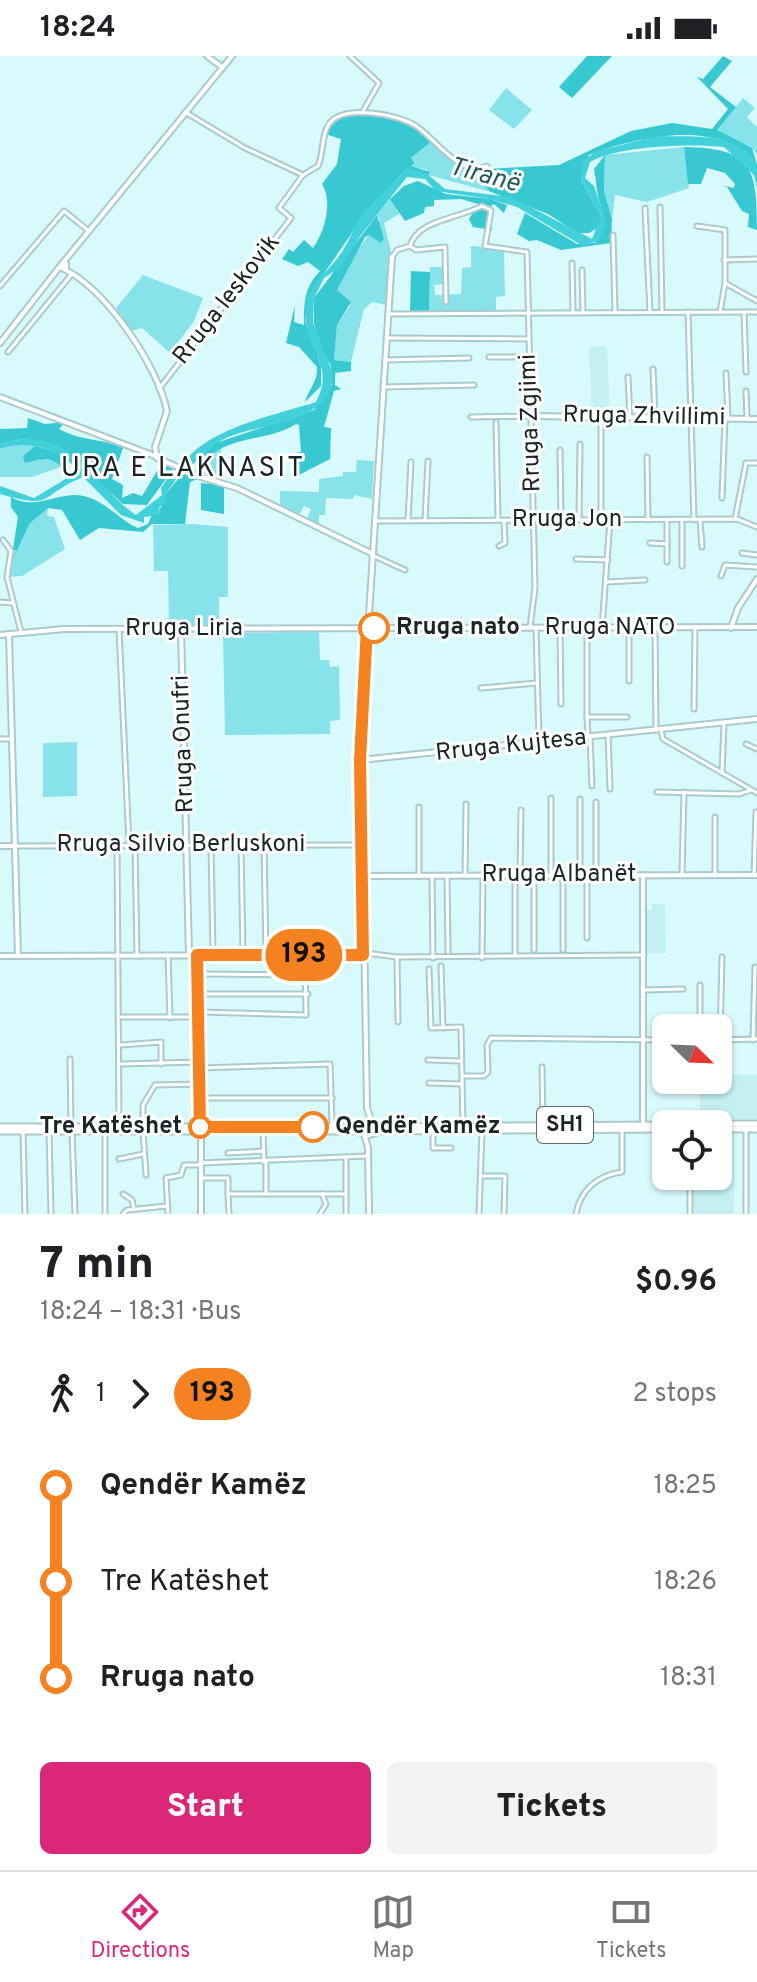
<!DOCTYPE html>
<html lang="en">
<head>
<meta charset="utf-8">
<style>
  :root { --surface:#fff; --page:#f2f2f2; --text:#202124; --muted:#757577; --line:#e0e0e0; --accent:#db2777 }
  body { margin:0; font-family:Overpass,sans-serif; background:var(--page); color:var(--text); height:100vh; display:flex; flex-direction:column; font-size:30px; white-space:nowrap }
  * { box-sizing:border-box; margin:0 }
  p { font-size:26px; color:var(--muted) }
  .icon { flex:none; width:44px; height:44px; fill:none; stroke:currentColor; stroke-width:2; stroke-linecap:round; stroke-linejoin:round }
  .map { position:relative; height:1158px; overflow:hidden }
  .sheet { display:flex; flex-direction:column; background:var(--surface); flex:1 }
  .sheet>* { flex:none }
  .badge { padding:0 16px; border-radius:26px; font-size:28px; line-height:52px }
  .needle { width:52px; rotate:113deg }
  .fabs { position:absolute; left:652px; top:958px; display:grid; gap:16px }
  .fabs a { display:grid; place-items:center; width:80px; height:80px; border-radius:12px; background:var(--surface); box-shadow:0 2px 6px #0004; font-size:40px }
  .map>.badge { position:absolute; translate:-50% -50%; box-shadow:0 0 0 4px #fff }
  .legs { display:flex; align-items:center; gap:12px; height:88px; padding:0 40px; font-size:26px }
  .legs p { margin-inline-start:auto }
  .head { display:flex; align-items:center; justify-content:space-between; height:136px; padding:0 40px }
  h1 { font-size:44px; font-weight:800; line-height:60px }
  .primary-button { display:flex; gap:16px; margin-top:auto; padding:16px 40px }
  .primary-button a { flex:1; height:92px; border-radius:12px; background:var(--accent); color:#fff; font-size:32px; font-weight:800; line-height:92px; text-align:center }
  .primary-button a+a { background:var(--page); color:var(--text) }
  ul { padding:0 40px; list-style:none }
  li { display:flex; align-items:center; gap:28px; height:96px; font-size:30px }
  li i { display:grid; place-items:center; width:12px; height:100%; margin:0 10px; background:currentColor }
  li i::after { content:''; width:20px; height:20px; margin:-10px; border:6px solid; border-radius:50%; background:var(--surface) }
  li p { margin-inline-start:auto }
  li:first-child i { background:linear-gradient(#0000 50%,currentColor 0) }
  li:last-child i { background:linear-gradient(currentColor 50%,#0000 0) }
  .status { display:flex; justify-content:space-between; align-items:center; height:56px; padding:0 40px; background:var(--surface); direction:ltr }
  .status svg { height:22px; fill:currentColor }
  .menu { display:flex; justify-content:space-around; align-items:center; height:112px; border-top:2px solid var(--line); background:var(--surface); font-size:22px; color:var(--muted) }
  .menu a { display:grid; justify-items:center; gap:4px }
  .menu .on { color:var(--accent) }
  .map>svg:first-child { display:block }
</style>
</head>
<body>
<div class="status"><b>18:24</b><svg viewBox="0 0 49 12"><path d="M0 12V9h3v3zM5 12V6h3v6zM10 12V3h3v9zM15 12V0h3v12zM26 1h20v11H26zM47 4h2v5h-2z"/></svg></div>
<div class="map">
<svg width="757" height="1158" viewBox="0 0 757 1158">
  <rect width="100%" height="100%" fill="#d9fafc"/>
  <g fill="#c5f0f3">
    <polygon points="607,290 610,359 592,359 589,291"/>
    <polygon points="652,848 665,848 666,897 645,897 645,854 652,854"/>
    <polygon points="718,986 732,986 732,1019 757,1019 757,1063 700,1063 700,1024 718,1024"/>
    <polygon points="718,1078 734,1078 734,1158 691,1158 691,1120 718,1120"/>
  </g>
  <g fill="#87e2e9">
    <polygon points="506,32 532,54 514,73 489,54"/>
    <polygon points="743,42 755,52 747,61 757,71 757,99 752,92 716,75"/>
    <path d="M432,85C446,100 463,118 485,113L491,136L428,119L427,114L410,110L411,102Z"/>
    <polygon points="684,91 689,132 647,146 615,139 612,163 604,135 605,99"/>
    <path d="M390,143L401,157L384,167L391,195L386,249L372,246L364,253L351,306L334,304L337,269L350,250L337,234C343,212 366,182 380,164L377,159Z"/>
    <polygon points="471,190 504,193 505,240 496,241 496,255 429,255 430,211 444,211 444,228 434,229 435,239 461,238 462,212 471,211"/>
    <polygon points="143,219 203,242 194,265 170,297 142,272 131,275 116,252"/>
    <polygon points="19,388 35,390 23,400 56,405 61,411 32,421 0,421 0,393"/>
    <polygon points="221,391 223,422 204,418 199,411 209,398"/>
    <polygon points="357,404 374,405 372,443 354,439 353,443 326,442 325,459 319,459 319,469 307,463 311,453 304,450 299,459 280,449 280,435 319,436 319,423 343,420 343,416 356,416"/>
    <polygon points="48,451 47,460 54,461 65,493 22,520 8,521 13,493 18,494 30,467"/>
    <polygon points="193,468 228,471 228,541 219,541 219,569 169,569 168,515 154,515 153,469"/>
    <polygon points="319,576 320,604 329,604 330,611 339,610 340,664 330,665 330,678 225,679 223,577"/>
    <polygon points="77,686 77,740 43,741 43,687"/>
  </g>
  <g fill="#38c8d2">
    <polygon points="587,0 612,0 572,42 559,31"/>
    <path d="M723,0L732,5L710,31L736,51L717,74L752,92L757,108C718,62 640,80 589,99L581,124L601,160L599,171L589,177H578L548,158L491,136L482,128L485,113L559,109L631,75L672,67L712,73L728,53L697,21L703,23Z"/>
    <path d="M343,60C376,58 408,61 432,85L411,102L414,107L411,110L430,116L428,119L407,113L371,149L308,241L305,265L321,310V330L305,346C309,332 318,326 317,311L299,291L286,287L295,249L294,266L304,269C304,246 304,232 320,215L308,206L298,210L282,203L289,193L293,196L304,184L313,192C325,176 333,145 322,128L337,108L341,83L328,79V73Z"/>
    <path d="M684,91C753,92 757,112 757,174L748,171L749,158L742,155L727,131L720,129L734,132L735,128L725,117L707,112L701,128H688Z"/>
    <path d="M605,99L604,135L612,163L611,187L561,194L537,184L529,185L517,178L525,157L577,188L595,187C609,167 603,160 598,140C596,131 596,122 594,113Z"/>
    <polygon points="418,125 446,138 490,143 507,149 504,157 494,148 491,150 492,174 473,171 469,163 478,148 461,143 434,144 434,150 425,151 424,157 405,165 390,143 404,130"/>
    <path d="M377,159L384,183L381,187L369,179L365,181L337,234L351,246L337,269L334,304L351,306V315L335,317V329L341,333L334,335L324,371L331,372L330,403L299,419L294,412L295,397L301,396L299,369L296,368C266,387 227,377 199,410L204,418L196,416L199,400L213,388L314,354L332,329L331,310L320,291L314,267V242Z"/>
    <polygon points="411,215 430,216 429,255 410,255"/>
    <path d="M28,362L45,368L65,366L59,373C80,385 101,382 123,392L112,423L123,429L122,442L133,437L142,440L162,407L174,412L147,449L123,448L57,389L23,383L0,388V373L27,372Z"/>
    <path d="M35,390L54,395L70,406L61,411C51,399 38,404 25,407L23,400Z"/>
    <path d="M183,417L197,423L190,426L185,468H152L143,476L99,472L80,484L62,454L48,452L30,467L17,495L13,493L18,461L11,451V441C32,454 53,439 76,439C102,440 120,465 138,472L148,468L152,459L158,458L166,438Z"/>
    <polygon points="201,427 224,429 224,458 201,454"/>
  </g>
  <g fill="#43d0da">
    <path d="M656,80C689,81 739,75 757,108V131L754,119L724,91C690,87 616,90 590,106L585,122L594,130L607,168L598,185L583,190L517,151L490,143L436,135L425,123L407,121L360,180L341,211L324,222L314,242L313,266L333,318C331,370 260,366 226,382C209,390 202,402 187,413L182,411C201,373 280,358 316,346C334,310 311,301 306,267C300,229 331,218 346,189C351,181 354,171 360,162C373,144 391,129 407,113L426,117L445,133L511,141L592,183L601,160L581,124L583,105L595,96Z"/>
    <path d="M23,383C33,384 46,384 55,388C82,401 109,441 136,459L162,439L161,432L168,422L173,423L177,414L181,416L166,438V448L160,450L158,459L144,461V467L121,459L83,421C37,440 56,454 0,438V430L34,442L79,415C58,393 30,383 0,393V388Z"/>
  </g>
  <g fill="none" stroke-linecap="round" stroke-linejoin="round">
    <defs>
      <g id="street">
        <polyline points="350,0 379,27 362,57"/>
        <polyline points="185,56 245,92 301,118"/>
        <polyline points="660,151 662,256"/>
        <polyline points="645,152 650,256"/>
        <polyline points="697,170 725,174 725,227 720,256"/>
        <polyline points="613,179 615,256"/>
        <polyline points="410,190 416,194 445,191 446,246"/>
        <path d="M392,201L397,194L410,190C417,164 457,163 482,150L491,154L485,190L527,196L535,532L530,571"/>
        <polyline points="724,204 757,203"/>
        <polyline points="572,207 573,257"/>
        <polyline points="582,214 583,257"/>
        <polyline points="725,227 757,245"/>
        <polyline points="0,230 64,155 89,175"/>
        <polyline points="688,256 694,464"/>
        <polyline points="744,256 746,316"/>
        <polyline points="388,258 757,256"/>
        <polyline points="388,282 528,283"/>
        <polyline points="8,296 71,219"/>
        <polyline points="489,301 529,301"/>
        <polyline points="385,304 469,302"/>
        <polyline points="653,313 655,361"/>
        <polyline points="726,317 728,362"/>
        <polyline points="628,321 630,361"/>
        <polyline points="383,331 474,329"/>
        <path d="M159,333L291,162L279,152L303,119L318,110C324,97 321,79 329,68C343,48 398,58 416,70C437,84 459,121 487,110"/>
        <polyline points="746,335 747,362"/>
        <polyline points="601,360 601,464"/>
        <polyline points="471,361 531,360"/>
        <polyline points="496,366 498,462"/>
        <polyline points="560,394 561,462"/>
        <polyline points="647,401 648,464"/>
        <polyline points="722,442 725,362"/>
        <polyline points="579,463 580,388"/>
        <polyline points="735,463 746,407 757,407"/>
        <polyline points="408,464 411,406"/>
        <polyline points="425,464 428,405"/>
        <polyline points="700,464 702,491"/>
        <polyline points="375,465 737,463 757,471"/>
        <polyline points="3,484 11,495 7,521 21,576"/>
        <polyline points="650,487 667,488"/>
        <polyline points="499,490 505,487 504,464"/>
        <polyline points="742,497 757,499"/>
        <polyline points="372,499 405,514"/>
        <polyline points="576,503 608,504"/>
        <polyline points="667,506 667,465"/>
        <polyline points="682,510 682,464"/>
        <polyline points="721,520 725,509 757,511"/>
        <polyline points="606,526 645,524"/>
        <polyline points="0,546 12,547"/>
        <polyline points="536,572 539,684"/>
        <polyline points="560,572 561,648"/>
        <polyline points="602,572 610,464"/>
        <polyline points="655,572 656,674"/>
        <polyline points="119,573 129,788"/>
        <polyline points="587,573 587,661 627,661"/>
        <polyline points="629,573 629,625"/>
        <polyline points="481,632 537,627"/>
        <polyline points="694,653 695,572"/>
        <polyline points="587,661 588,681"/>
        <polyline points="661,674 663,683 757,737"/>
        <polyline points="608,679 610,733"/>
        <polyline points="590,681 592,730"/>
        <polyline points="0,683 12,683"/>
        <polyline points="746,688 757,693"/>
        <polyline points="722,717 724,667"/>
        <polyline points="657,736 739,738 751,734"/>
        <polyline points="551,742 551,818"/>
        <polyline points="419,751 419,819"/>
        <polyline points="211,788 213,899"/>
        <polyline points="117,789 119,1069"/>
        <polyline points="135,789 137,899"/>
        <polyline points="241,789 243,899"/>
        <polyline points="264,789 266,899"/>
        <polyline points="15,790 361,789"/>
        <polyline points="520,818 521,754"/>
        <polyline points="596,818 596,746"/>
        <polyline points="534,819 534,894"/>
        <polyline points="580,819 580,743"/>
        <polyline points="587,819 587,882"/>
        <polyline points="682,819 684,736"/>
        <polyline points="715,819 715,761"/>
        <polyline points="754,819 756,756"/>
        <polyline points="432,820 433,902"/>
        <polyline points="447,820 448,896"/>
        <polyline points="465,820 466,748"/>
        <polyline points="563,894 563,819"/>
        <polyline points="365,897 397,901 398,966"/>
        <polyline points="168,899 170,962"/>
        <polyline points="197,899 200,1071"/>
        <polyline points="515,900 515,819"/>
        <polyline points="397,901 644,899"/>
        <polyline points="482,902 483,820"/>
        <polyline points="441,910 443,972"/>
        <polyline points="429,913 431,972 461,971 463,1070"/>
        <polyline points="198,918 307,919"/>
        <polyline points="644,934 683,933"/>
        <polyline points="199,938 308,938"/>
        <polyline points="199,956 306,959 305,899"/>
        <polyline points="121,961 197,961"/>
        <polyline points="700,972 700,929"/>
        <polyline points="718,984 757,983"/>
        <polyline points="720,984 722,901"/>
        <polyline points="753,984 755,911"/>
        <polyline points="121,989 161,986 161,1008"/>
        <polyline points="70,1003 71,1071"/>
        <polyline points="428,1004 460,1005"/>
        <polyline points="121,1008 199,1006"/>
        <polyline points="542,1011 543,1069"/>
        <polyline points="199,1012 330,1008 332,1069"/>
        <polyline points="463,1020 484,1020 488,1016 487,989 491,982 666,984"/>
        <polyline points="429,1027 461,1028"/>
        <polyline points="200,1042 332,1042"/>
        <polyline points="143,1069 143,1049 155,1029 199,1028"/>
        <polyline points="433,1074 433,1092 451,1092"/>
        <polyline points="746,1074 746,1158"/>
        <polyline points="23,1075 25,1158"/>
        <polyline points="49,1075 51,1158"/>
        <polyline points="105,1075 105,1158"/>
        <polyline points="143,1075 146,1119"/>
        <polyline points="263,1075 264,1106"/>
        <polyline points="72,1076 75,1158"/>
        <polyline points="228,1097 264,1095"/>
        <polyline points="346,1102 346,1138"/>
        <polyline points="119,1103 143,1098"/>
        <polyline points="200,1107 368,1100"/>
        <polyline points="483,1120 505,1120 504,1158"/>
        <polyline points="690,1120 690,1158"/>
        <polyline points="202,1122 228,1122 228,1138 346,1138 346,1158"/>
        <polyline points="266,1137 266,1106"/>
        <polyline points="123,1138 132,1144 134,1153"/>
        <polyline points="228,1138 229,1158"/>
        <polyline points="123,1158 127,1154 167,1150"/>
        <polyline points="168,1158 166,1122 181,1119 184,1109 200,1109"/>
        <polyline points="320,1158 326,1148 322,1138"/>
        <polyline points="479,1158 482,1075"/>
        <path d="M576,1158C580,1134 598,1119 622,1116V1073"/>
      </g>
      <g id="secondary">
        <polyline points="207,0 222,11"/>
        <polyline points="62,208 232,0"/>
        <rect x="62" y="208" width="4" height="4"/>
        <path d="M64,213C106,234 157,308 167,355L155,391L157,402L198,420L237,432L371,497"/>
        <polyline points="0,287 61,209"/>
        <polyline points="0,341 155,400"/>
        <polyline points="531,360 757,363"/>
        <polyline points="731,572 738,552 757,523"/>
        <polyline points="181,574 189,899"/>
        <polyline points="9,578 18,900"/>
        <polyline points="0,579 64,573 757,571"/>
        <polyline points="360,704 757,663"/>
        <polyline points="0,790 15,790"/>
        <polyline points="361,820 757,819"/>
        <polyline points="0,900 363,899"/>
        <polyline points="372,1067 367,1052 361,684 392,201"/>
        <polyline points="643,1069 643,819"/>
        <polyline points="364,1078 368,1092 369,1158"/>
        <polyline points="201,1158 201,1076"/>
      </g>
      <g id="primary">
        <polyline points="718,1068 757,1068"/>
        <polyline points="0,1071 352,1071 367,1066 380,1071 666,1069"/>
        <polyline points="718,1073 757,1073"/>
        <polyline points="0,1075 357,1075 368,1079 380,1075 666,1073"/>
      </g>
    </defs>
    <use href="#street" stroke="#aacacc" stroke-width="7"/>
    <use href="#secondary" stroke="#aacacc" stroke-width="8"/>
    <use href="#primary" stroke="#aacacc" stroke-width="9"/>
    <use href="#street" stroke="#fff" stroke-width="3"/>
    <use href="#secondary" stroke="#fff" stroke-width="4"/>
    <use href="#primary" stroke="#fff" stroke-width="5"/>
  </g>
  <g fill="none" stroke-linecap="round" stroke-linejoin="round">
    <defs>
      <polyline id="line-1" points="313,1071 200,1071 197,899 363,899 360,704 367,572 374,572"/>
    </defs>
    <use href="#line-1" stroke="#fff" stroke-width="18"/>
    <use href="#line-1" stroke="#f58220" stroke-width="12"/>
  </g>
  <g fill="#fff" stroke="#f58220" stroke-width="4">
    <circle cx="374" cy="572" r="14"/>
    <circle cx="200" cy="1071" r="10"/>
    <circle cx="313" cy="1071" r="14"/>
  </g>
  <g text-anchor="middle" dominant-baseline="central" stroke-width="6" stroke-linejoin="round" paint-order="stroke">
    <rect fill="#fff" stroke="#5e6667" stroke-width="2" x="537" y="1051" width="56" height="36" rx="6"/>
    <g font-size="22" font-weight="bold" fill="#192526">
      <text x="565" y="1069">SH1</text>
    </g>
    <g font-size="24" fill="#192526" stroke="#fff">
      <text transform="translate(227 244) rotate(-52)">Rruga leskovik</text>
      <text transform="translate(644 361) rotate(1)">Rruga Zhvillimi</text>
      <text transform="translate(531 367) rotate(-92)">Rruga Zgjimi</text>
      <text x="567" y="464">Rruga Jon</text>
      <text x="610" y="572">Rruga NATO</text>
      <text x="184" y="573">Rruga Liria</text>
      <text transform="translate(184 688) rotate(-92)">Rruga Onufri</text>
      <text transform="translate(511 690) rotate(-6)">Rruga Kujtesa</text>
      <text x="181" y="789">Rruga Silvio Berluskoni</text>
      <text x="559" y="819">Rruga Albanët</text>
    </g>
    <g font-size="24" font-weight="bold" fill="#192526" stroke="#fff" text-anchor="start">
      <text x="396" y="572">Rruga nato</text>
      <text x="182" y="1071" text-anchor="end">Tre Katëshet</text>
      <text x="335" y="1071">Qendër Kamëz</text>
    </g>
    <g font-size="26" font-style="italic" fill="#215a5e" stroke="#fff">
      <text transform="translate(484 120) rotate(15)">Tiranë</text>
    </g>
    <g font-size="28" letter-spacing="2" fill="#192526" stroke="#fff">
      <text x="183" y="413">URA E LAKNASIT</text>
    </g>
  </g>
</svg>
<div class="fabs">
<a><svg class="needle" viewBox="-14 -14 28 28"><path d="M0-13l5 13h-10z" fill="#e53935"/><path d="M0 13l5-13h-10z" fill="#757577"/></svg></a>
<a><svg class="icon" aria-label="locate" viewBox="0 0 24 24"><circle cx="12" cy="12" r="6"/><path d="M12 2v4M12 18v4M2 12h4M18 12h4"/></svg></a>
</div>
<b class="badge" style="left:304px;top:899px;background:#f58220;color:#111">193</b>
</div>
<section class="sheet">
<div class="head"><div><h1>7 min</h1><p>18:24 – 18:31 · Bus</p></div><b>$0.96</b></div>
<div class="legs"><svg class="icon" aria-label="walk" viewBox="0 0 24 24"><circle cx="13" cy="4" r="2"/><path d="M13 8l-2 6 4 7M11 14l-3 7M7 12l3-4h3l4 4"/></svg>1<svg class="icon" aria-label="forward" viewBox="0 0 24 24"><path d="M9 5l7 7-7 7"/></svg><b class="badge" style="background:#f58220;color:#111">193</b><p>2 stops</p></div>
<ul>
<li><i style="color:#f58220"></i><b>Qendër Kamëz</b><p>18:25</p></li>
<li><i style="color:#f58220"></i><span>Tre Katëshet</span><p>18:26</p></li>
<li><i style="color:#f58220"></i><b>Rruga nato</b><p>18:31</p></li>
</ul>
<div class="primary-button"><a>Start</a><a>Tickets</a></div>
</section>
<nav class="menu">
<a class="on"><svg class="icon" aria-label="directions" viewBox="0 0 24 24"><path d="M12 3l9 9-9 9-9-9zM9 14v-3h6M13 9l2 2-2 2"/></svg>Directions</a>
<a><svg class="icon" aria-label="map" viewBox="0 0 24 24"><path d="M3 6l6-2 6 2 6-2v14l-6 2-6-2-6 2zM9 4v14M15 6v14"/></svg>Map</a>
<a><svg class="icon" aria-label="tickets" viewBox="0 0 24 24"><path d="M3 7h18v10H3zM15 7v10"/></svg>Tickets</a>
</nav>
</body>
</html>
